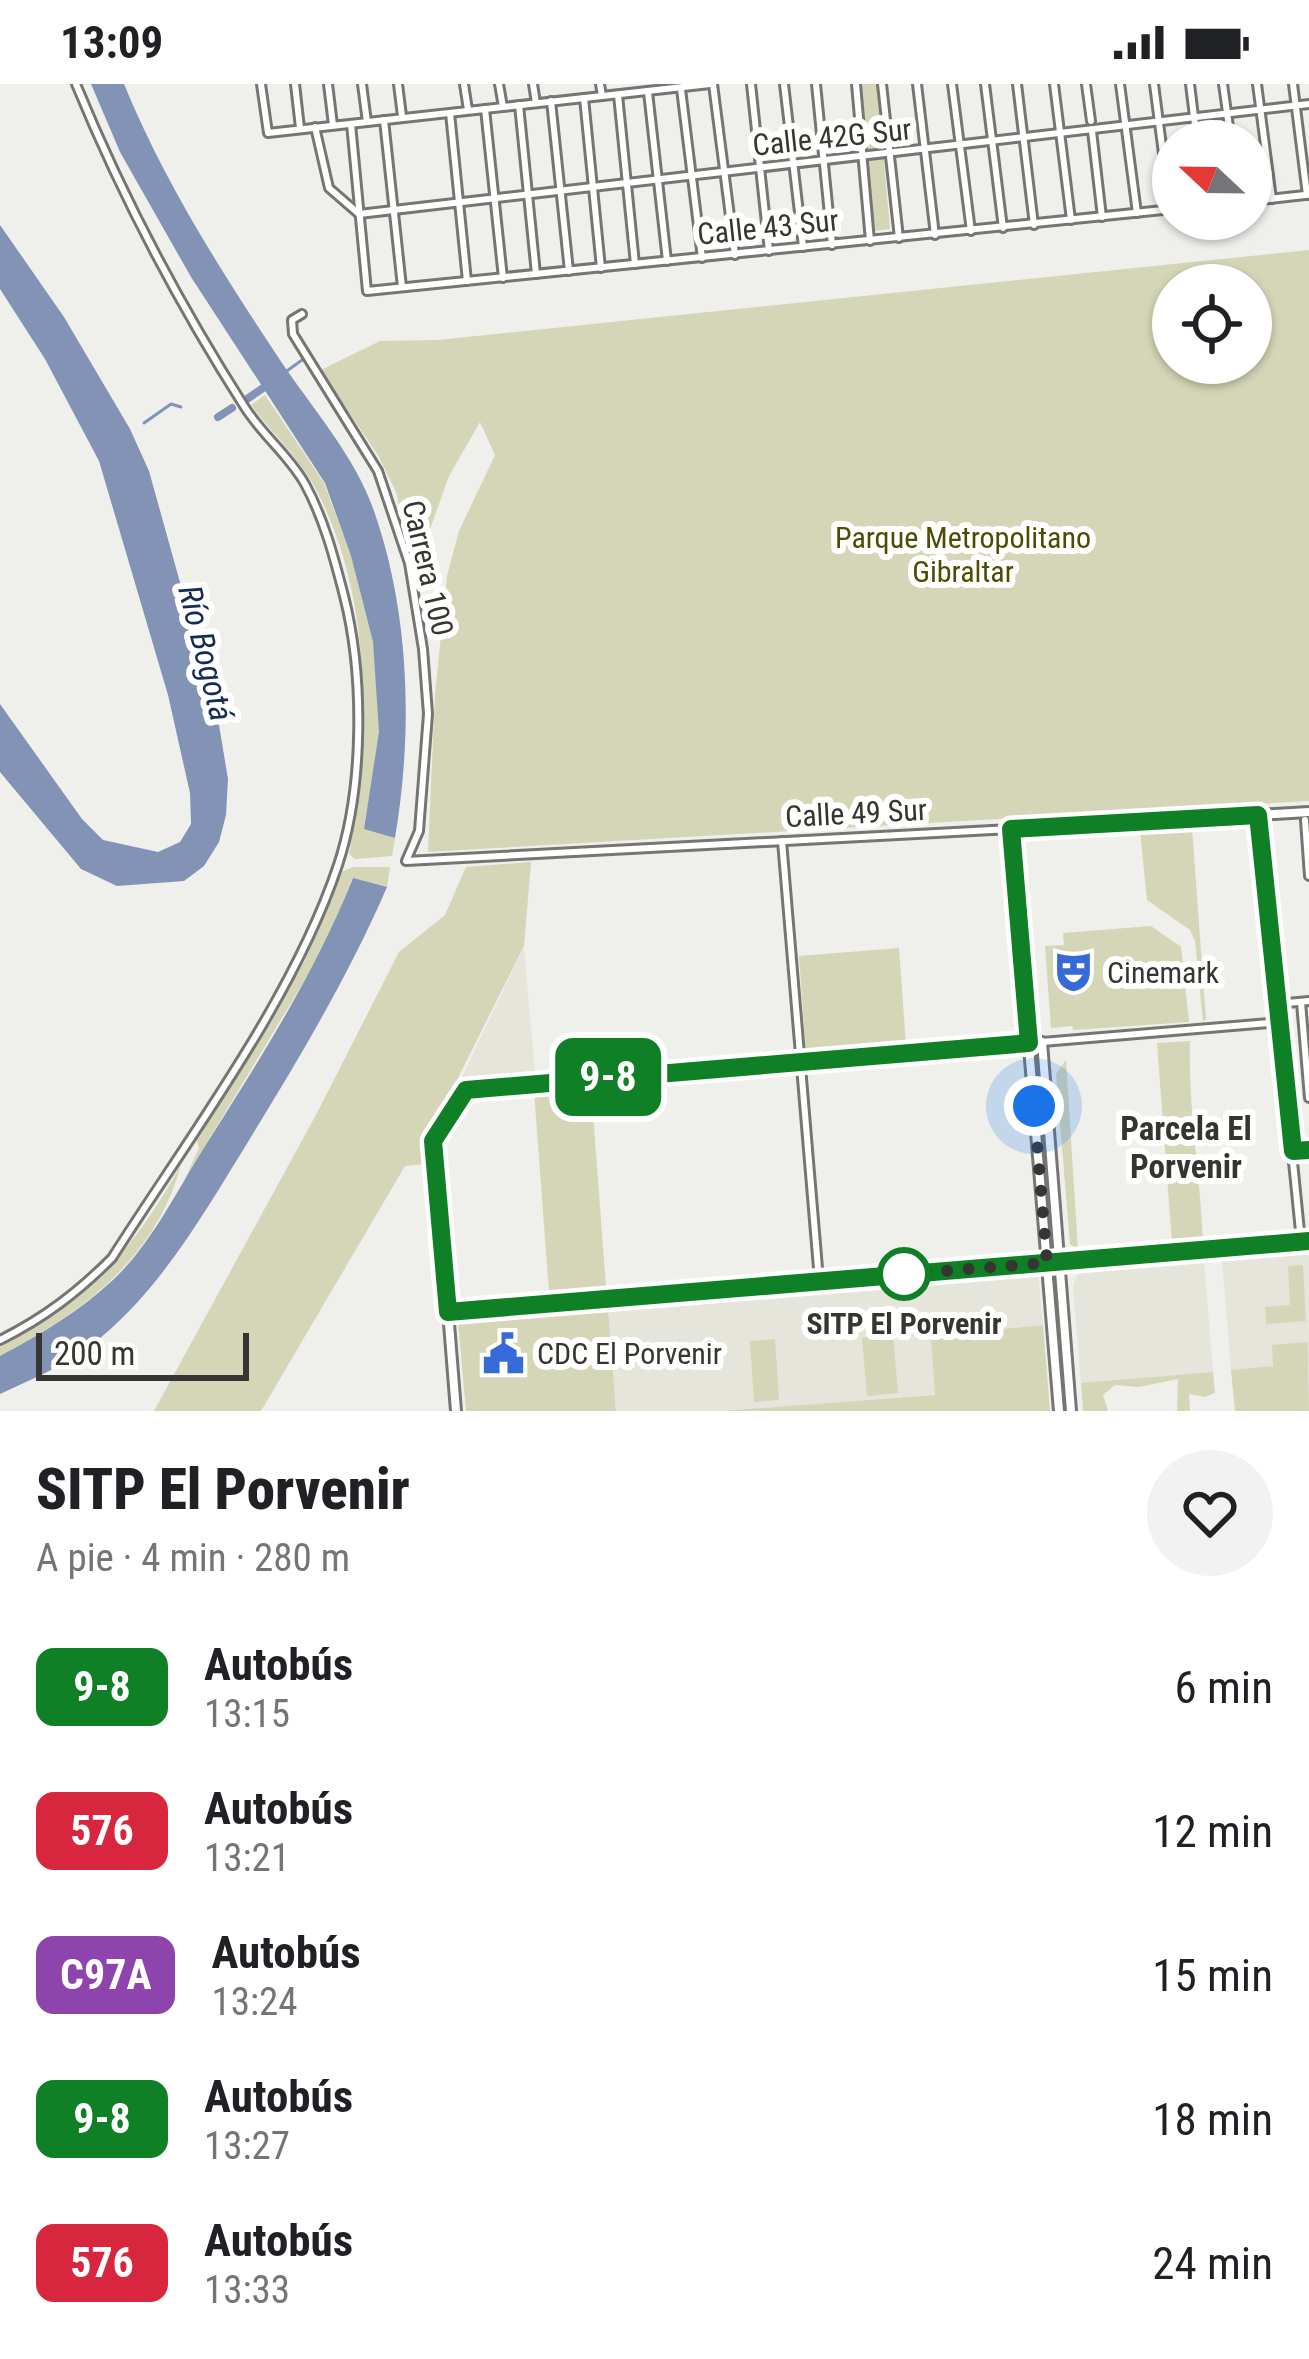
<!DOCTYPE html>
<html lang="es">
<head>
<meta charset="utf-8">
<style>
  :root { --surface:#fff; --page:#f2f2f2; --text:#202124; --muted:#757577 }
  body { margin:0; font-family:"Roboto Condensed",sans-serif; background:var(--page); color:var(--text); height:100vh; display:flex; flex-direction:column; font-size:45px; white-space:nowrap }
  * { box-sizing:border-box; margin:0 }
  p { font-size:39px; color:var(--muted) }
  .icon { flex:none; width:66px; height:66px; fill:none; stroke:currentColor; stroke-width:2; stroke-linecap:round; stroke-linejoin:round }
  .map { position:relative; height:1327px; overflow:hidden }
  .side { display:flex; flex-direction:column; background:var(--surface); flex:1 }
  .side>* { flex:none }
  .badge { padding:0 24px; border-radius:18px; font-size:42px; line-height:78px }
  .needle { width:78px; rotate:292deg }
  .buttons { position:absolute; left:1152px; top:36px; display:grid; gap:24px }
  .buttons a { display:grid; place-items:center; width:120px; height:120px; border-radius:50%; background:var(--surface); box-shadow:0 3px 9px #0004; font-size:60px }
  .scale { position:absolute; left:36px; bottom:30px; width:213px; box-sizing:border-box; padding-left:12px; border:6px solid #353534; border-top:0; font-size:33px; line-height:42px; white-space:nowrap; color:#353534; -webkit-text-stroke:9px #fffffe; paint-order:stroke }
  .you { position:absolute; width:60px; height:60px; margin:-30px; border:9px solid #fff; border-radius:50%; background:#1a73e8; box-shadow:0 0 0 18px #1a73e833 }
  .map>.badge { position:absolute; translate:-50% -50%; box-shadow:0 0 0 6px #fff }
  .round { display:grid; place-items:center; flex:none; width:126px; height:126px; border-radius:63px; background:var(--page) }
  .overview { display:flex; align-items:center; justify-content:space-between; height:204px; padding:0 36px }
  h1 { font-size:57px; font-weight:800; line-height:90px }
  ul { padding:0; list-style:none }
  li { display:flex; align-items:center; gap:36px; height:144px; padding:0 36px }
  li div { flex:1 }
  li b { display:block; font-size:45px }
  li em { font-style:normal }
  li .badge { min-width:132px; font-weight:700; text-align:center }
  .status { display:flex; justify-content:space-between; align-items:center; height:84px; padding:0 60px; background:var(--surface); direction:ltr }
  .status svg { height:33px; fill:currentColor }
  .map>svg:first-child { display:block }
</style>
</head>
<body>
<div class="status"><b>13:09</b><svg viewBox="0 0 49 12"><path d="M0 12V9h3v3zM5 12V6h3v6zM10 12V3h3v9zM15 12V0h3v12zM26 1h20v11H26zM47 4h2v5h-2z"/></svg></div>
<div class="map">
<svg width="1309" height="1327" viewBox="0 0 1309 1327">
  <rect width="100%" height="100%" fill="#efefec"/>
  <g fill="#e5e5db">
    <polygon points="524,863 535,990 459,999"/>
    <polygon points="1309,1168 1309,1279 1231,1286 1222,1176"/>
    <polygon points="1204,1178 1213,1288 1081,1299 1073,1202 1078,1189"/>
    <polygon points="1038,1189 1043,1241 932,1252 935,1311 722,1327 616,1327 608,1224"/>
  </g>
  <g fill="#d5d5b8" fill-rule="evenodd">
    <polygon points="862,0 877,0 890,145 874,147"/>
    <path d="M1309,166V717L428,768L435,611L447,492L459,447L495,371L480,338L449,392L415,487L396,408L379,373L321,286L380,257L438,256ZM1173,201H1251V279H1173Z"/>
    <path d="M265,311L324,399L351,472L373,558L380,648L364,744L395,754L392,772L355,775L349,770C369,650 374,521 318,409C301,376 273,350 251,321Z"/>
    <polygon points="1192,744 1206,935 1203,937 1195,857 1190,846 1147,816 1140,746"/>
    <polygon points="531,778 524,862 426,1058 423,1080 405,1082 261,1327 154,1327 317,1029 399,868 445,831 466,783"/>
    <polygon points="354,783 390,783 387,803 352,795 327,859 184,1097 199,1064 197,1057 304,878 338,795 343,787"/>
    <polygon points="1151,842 1181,863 1189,938 1073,946 1072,942 1051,944 1045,862 1064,861 1063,849"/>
    <polygon points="899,864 906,961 806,969 799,872"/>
    <path d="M1190,957C1188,1024 1200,1089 1203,1156L1172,1158L1157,959Z"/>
    <polygon points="1066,976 1078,1166 1070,1160 1056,990"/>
    <polygon points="591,1003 606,1203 549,1208 534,1007"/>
    <path d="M181,1081C155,1175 83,1228 0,1272V1260C88,1216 133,1167 181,1081Z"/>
    <polygon points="1303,1181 1306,1237 1266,1240 1265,1223 1290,1221 1288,1182"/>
    <polygon points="608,1224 616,1327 466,1327 458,1238"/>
    <polygon points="1043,1241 1050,1327 722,1327 935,1311 931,1252"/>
    <polygon points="893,1251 898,1309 867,1312 862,1254"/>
    <polygon points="775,1255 779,1316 754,1318 750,1257"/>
    <polygon points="1308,1258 1309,1327 1235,1327 1231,1286 1273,1282 1272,1261"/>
    <polygon points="1213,1288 1215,1309 1205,1313 1189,1310 1190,1327 1177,1327 1178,1295 1139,1303 1115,1301 1103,1311 1108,1327 1083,1327 1081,1299"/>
  </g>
  <g fill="#8293b5">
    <path d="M91,0H124C165,100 223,190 282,279C313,325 356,374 374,427C410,530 413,647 395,754L364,745L379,648L373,558L351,472L325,399L191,193L120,68Z"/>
    <polygon points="0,141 64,233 130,345 149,387 218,635 228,695 226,731 219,758 204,782 184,797 117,802 81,785 0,688 0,620 82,735 103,756 158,768 180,758 191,740 190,709 168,611 99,377 45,275 0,205"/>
    <path d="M353,794L387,803C349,891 301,971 251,1053C205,1127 160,1209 89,1263C62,1283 30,1296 0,1310V1272C41,1250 80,1227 114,1195C150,1161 176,1109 202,1067C258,978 314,892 353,794Z"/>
  </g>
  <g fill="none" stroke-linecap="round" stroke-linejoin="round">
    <g stroke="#8293b5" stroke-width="3">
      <polyline points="284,289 302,276"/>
      <polyline points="144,339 171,320 181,323"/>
    </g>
    <g stroke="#8293b5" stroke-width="8">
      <polyline points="247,315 269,300"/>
      <polyline points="218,333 232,324"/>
    </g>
    <defs>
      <g id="minor">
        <polyline points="261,0 268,49 710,0"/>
        <polyline points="295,0 300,44"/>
        <polyline points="328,0 333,41"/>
        <polyline points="362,0 367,38"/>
        <polyline points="398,0 402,32"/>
        <polyline points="464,0 468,26"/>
        <polyline points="499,0 503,23"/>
        <polyline points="533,0 536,19"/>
        <polyline points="600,0 602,12"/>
        <polyline points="713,0 735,171"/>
        <polyline points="751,0 769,167"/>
        <polyline points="784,0 803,163"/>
        <polyline points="816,0 832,161"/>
        <polyline points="856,0 870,157"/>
        <polyline points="882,0 899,154"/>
        <polyline points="917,0 935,151"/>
        <polyline points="952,0 971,147"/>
        <polyline points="985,0 1003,144"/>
        <polyline points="1017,0 1034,141"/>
        <polyline points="1054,0 1071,136"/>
        <polyline points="1086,0 1091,37"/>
        <polyline points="1120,0 1137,129"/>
        <polyline points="1154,0 1169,116"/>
        <polyline points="1190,0 1197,57"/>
        <polyline points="1223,0 1231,57"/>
        <polyline points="1257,0 1272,115"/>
        <polyline points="1293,0 1307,111"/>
        <polyline points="681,5 702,174"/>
        <polyline points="648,8 667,177"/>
        <polyline points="618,11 635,180"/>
        <polyline points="584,14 601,184"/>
        <polyline points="551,17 569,187"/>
        <polyline points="519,21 536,190"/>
        <polyline points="485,25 503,194"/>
        <polyline points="450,29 467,197"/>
        <polyline points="384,36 402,203"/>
        <polyline points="351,40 367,207 1173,125"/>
        <polyline points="315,43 329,104 359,130 1309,20"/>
        <polyline points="1092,47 1102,133"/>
        <polyline points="1251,117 1305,111"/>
        <polyline points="302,230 292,236 293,250 378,387 409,479 423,565 428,630 419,747 406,777 1011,745"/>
        <polyline points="1258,731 1301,1157"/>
        <polyline points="1305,736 1309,792"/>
        <polyline points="782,757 819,1196"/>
        <polyline points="1301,918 1309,1014"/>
        <polyline points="1287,919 1309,917"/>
        <polyline points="1042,958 1281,938"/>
        <polyline points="1293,1067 1309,1066"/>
        <polyline points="448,1227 433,1057 466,1006 1029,959"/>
        <path d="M0,1256C44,1234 77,1209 112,1174C189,1053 293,916 338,781C364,702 364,591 344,512C334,473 324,435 305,400C289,371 261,350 244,322C179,220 122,112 76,0"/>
      </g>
      <g id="tertiary">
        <polyline points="1029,959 1042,958 1071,1327"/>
        <polyline points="456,1327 448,1227 1309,1157"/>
        <polyline points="1059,1327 1011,745 1309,728"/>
      </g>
    </defs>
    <use href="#minor" stroke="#757572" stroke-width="12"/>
    <use href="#tertiary" stroke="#757572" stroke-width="14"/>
    <use href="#minor" stroke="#fff" stroke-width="6"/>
    <use href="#tertiary" stroke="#fff" stroke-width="8"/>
  </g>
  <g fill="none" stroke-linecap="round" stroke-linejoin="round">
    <defs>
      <polyline id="line" points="1309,1066 1293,1067 1258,731 1011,745 1029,959 466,1006 433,1057 448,1228 1309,1157"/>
    </defs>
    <use href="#line" stroke="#fff" stroke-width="27"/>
    <use href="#line" stroke="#0f8026" stroke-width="18"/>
    <polyline stroke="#353534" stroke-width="12" stroke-dasharray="0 21.6" points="904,1190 1047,1179 1034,1022"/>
  </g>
  <defs>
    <symbol id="theatre-bare" viewBox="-9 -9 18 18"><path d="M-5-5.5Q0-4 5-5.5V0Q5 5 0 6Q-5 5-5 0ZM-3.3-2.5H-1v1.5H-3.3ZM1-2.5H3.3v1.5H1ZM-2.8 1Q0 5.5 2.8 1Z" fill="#376ad9" stroke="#fffffe" stroke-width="2.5" paint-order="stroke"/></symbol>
    <symbol id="civic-bare" viewBox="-9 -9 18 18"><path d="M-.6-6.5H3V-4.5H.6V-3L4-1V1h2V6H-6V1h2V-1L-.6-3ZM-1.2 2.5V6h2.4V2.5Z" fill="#376ad9" stroke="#fffffe" stroke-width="2.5" paint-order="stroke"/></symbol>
  </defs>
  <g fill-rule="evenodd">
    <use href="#theatre-bare" x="1044" y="858" width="59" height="59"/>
    <use href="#civic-bare" x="474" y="1240" width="59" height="59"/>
  </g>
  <circle fill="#fff" stroke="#0f8026" stroke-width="6" cx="904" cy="1190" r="24"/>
  <g text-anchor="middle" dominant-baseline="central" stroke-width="12" stroke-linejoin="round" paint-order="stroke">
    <g font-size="30" fill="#353534" stroke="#fffffe">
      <text transform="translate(832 53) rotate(-6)">Calle 42G Sur</text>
      <text transform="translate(768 143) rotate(-6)">Calle 43 Sur</text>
      <text transform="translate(428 484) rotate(77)">Carrera 100</text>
      <text transform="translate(856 729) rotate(-3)">Calle 49 Sur</text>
    </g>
    <g font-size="30" fill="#4d4b04" stroke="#fffffe">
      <text x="963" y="453">Parque Metropolitano<tspan x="963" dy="34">Gibraltar</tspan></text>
    </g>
    <g font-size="30" fill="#353534" stroke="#fffffe" text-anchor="start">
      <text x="1107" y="888">Cinemark</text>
      <text x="537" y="1269">CDC El Porvenir</text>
    </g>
    <g font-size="30" font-weight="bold" fill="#353534" stroke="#fffffe">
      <text x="904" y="1239">SITP El Porvenir</text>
    </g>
    <g font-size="33" font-style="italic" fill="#152a56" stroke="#fffffe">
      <text transform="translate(206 569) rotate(76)">Río Bogotá</text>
    </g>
    <g font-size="33" font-weight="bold" fill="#343431" stroke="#fffffe">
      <text x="1186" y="1044">Parcela El<tspan x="1186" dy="38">Porvenir</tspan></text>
    </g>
  </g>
</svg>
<div class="buttons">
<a><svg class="needle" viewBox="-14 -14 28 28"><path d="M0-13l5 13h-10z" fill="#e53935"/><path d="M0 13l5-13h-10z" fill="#757577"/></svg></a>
<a><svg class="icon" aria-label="locate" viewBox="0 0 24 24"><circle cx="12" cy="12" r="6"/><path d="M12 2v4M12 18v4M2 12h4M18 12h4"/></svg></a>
</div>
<div class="scale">200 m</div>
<div class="you" style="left:1034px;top:1022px"></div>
<b class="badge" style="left:608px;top:993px;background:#0f8026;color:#fff">9-8</b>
</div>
<section class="side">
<div class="overview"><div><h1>SITP El Porvenir</h1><p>A pie · 4 min · 280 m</p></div><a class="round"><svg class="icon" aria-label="heart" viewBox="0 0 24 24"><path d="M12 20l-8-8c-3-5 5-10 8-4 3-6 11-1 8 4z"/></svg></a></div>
<ul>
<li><span class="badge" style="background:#0f8026;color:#fff">9-8</span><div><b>Autobús</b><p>13:15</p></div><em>6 min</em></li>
<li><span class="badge" style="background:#d7263d;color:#fff">576</span><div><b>Autobús</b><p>13:21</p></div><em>12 min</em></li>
<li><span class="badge" style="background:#8e44ad;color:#fff">C97A</span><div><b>Autobús</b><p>13:24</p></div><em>15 min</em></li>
<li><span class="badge" style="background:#0f8026;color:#fff">9-8</span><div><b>Autobús</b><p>13:27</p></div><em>18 min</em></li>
<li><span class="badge" style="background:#d7263d;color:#fff">576</span><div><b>Autobús</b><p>13:33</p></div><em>24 min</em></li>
</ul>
</section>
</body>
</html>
